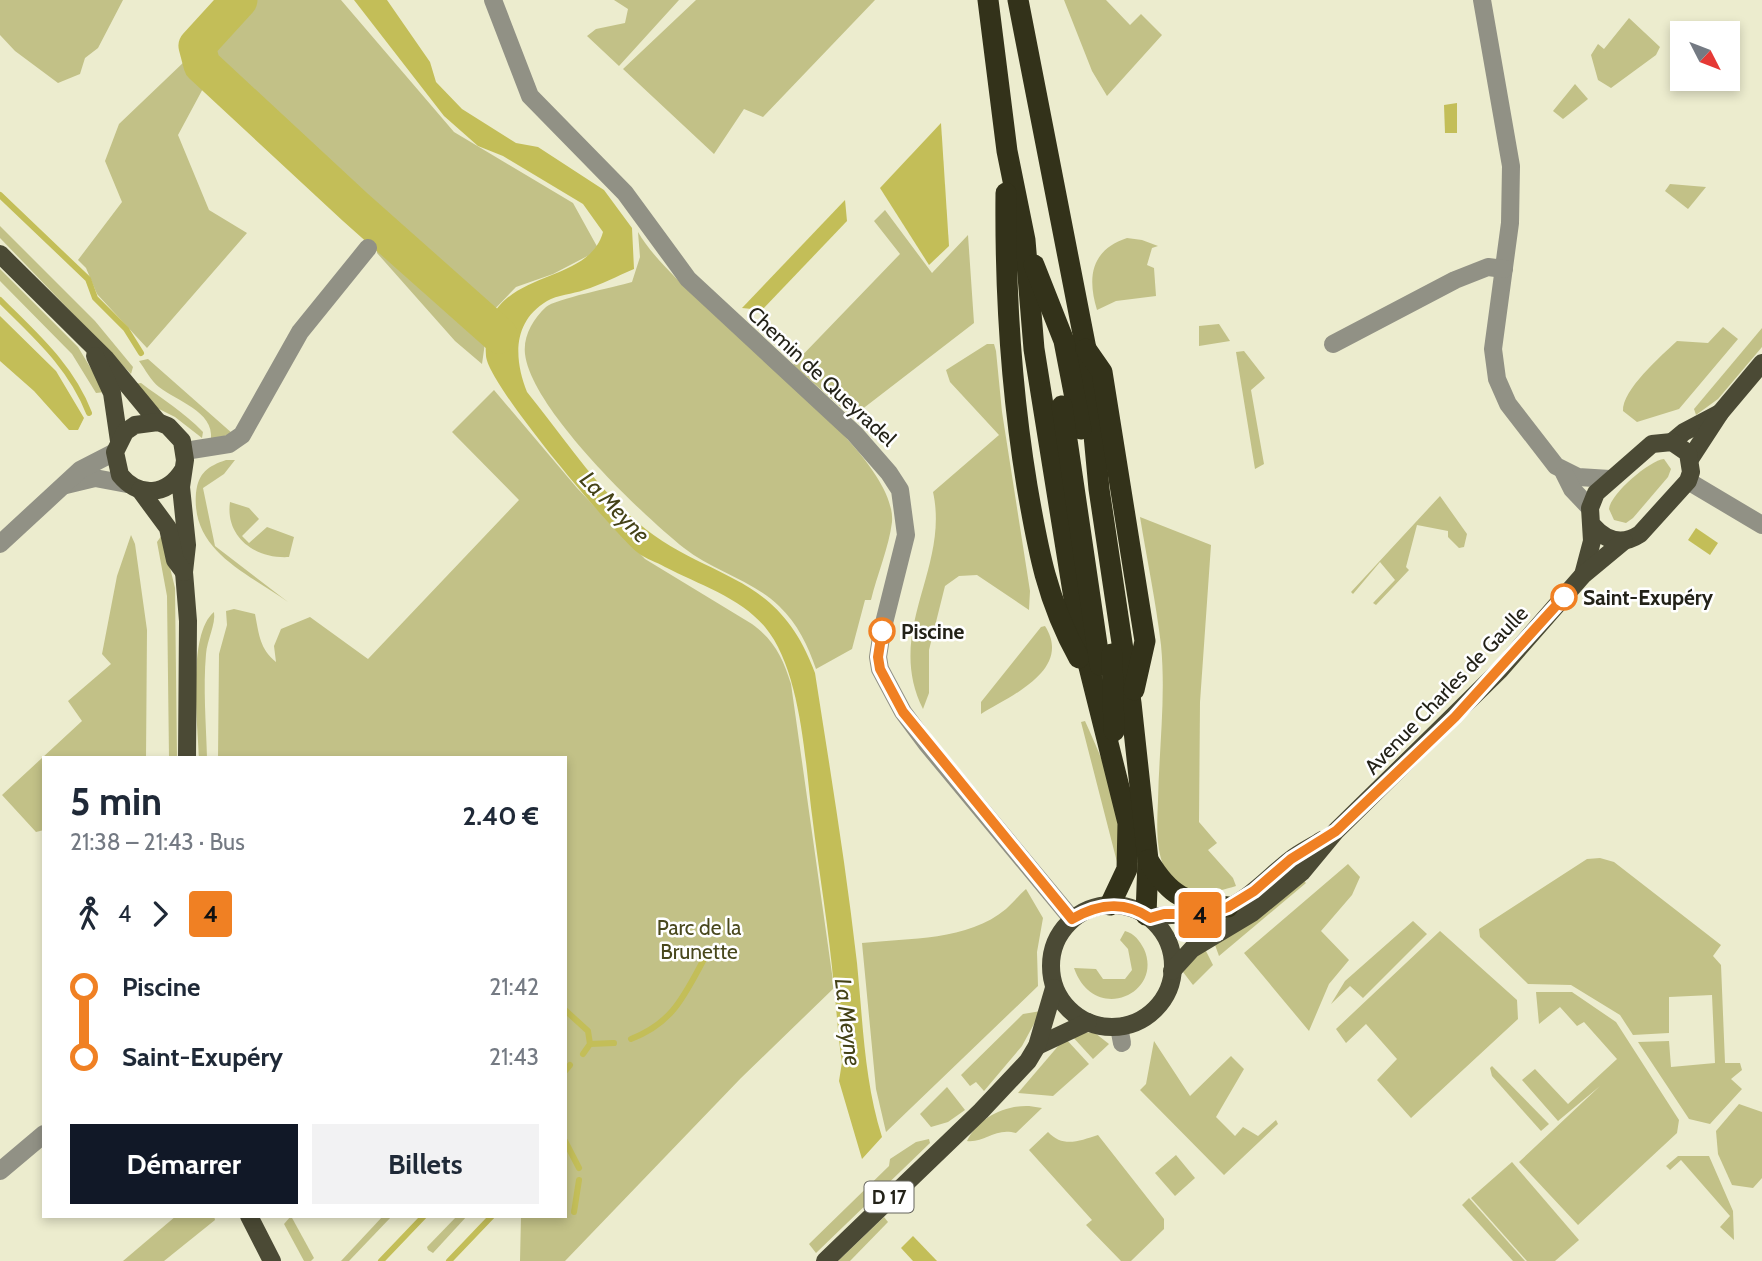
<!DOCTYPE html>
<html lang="fr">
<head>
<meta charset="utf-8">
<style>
  :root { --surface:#fff; --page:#f2f2f3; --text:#1f2937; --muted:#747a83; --accent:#111827 }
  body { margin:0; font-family:Cabin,sans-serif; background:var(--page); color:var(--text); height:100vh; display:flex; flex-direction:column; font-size:26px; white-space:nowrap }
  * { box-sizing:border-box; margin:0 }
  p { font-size:23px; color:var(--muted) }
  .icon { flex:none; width:38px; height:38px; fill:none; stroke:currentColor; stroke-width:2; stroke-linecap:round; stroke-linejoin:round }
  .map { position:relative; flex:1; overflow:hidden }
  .drawer { position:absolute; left:42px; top:756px; width:525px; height:462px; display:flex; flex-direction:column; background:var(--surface); border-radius:0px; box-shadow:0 4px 10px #0003 }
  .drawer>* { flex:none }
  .badge { padding:0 14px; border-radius:5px; font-size:24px; line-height:46px }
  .needle { width:46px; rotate:132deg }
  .buttons { position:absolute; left:1670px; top:21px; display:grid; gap:14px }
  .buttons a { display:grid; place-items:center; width:70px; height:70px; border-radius:0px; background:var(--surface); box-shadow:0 4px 10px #0003; font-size:35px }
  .map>.badge { position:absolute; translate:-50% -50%; box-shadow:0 0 0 4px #fff }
  .legs { display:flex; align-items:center; gap:10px; height:77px; padding:0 28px; font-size:23px }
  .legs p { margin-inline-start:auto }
  .summary { display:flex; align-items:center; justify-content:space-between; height:119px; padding:0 28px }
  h1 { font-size:38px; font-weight:800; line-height:52px }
  .primary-button { display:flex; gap:14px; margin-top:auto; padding:14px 28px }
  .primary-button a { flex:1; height:80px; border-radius:0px; background:var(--accent); color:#fff; font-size:28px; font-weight:800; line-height:80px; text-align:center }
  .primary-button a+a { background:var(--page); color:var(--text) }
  ul { padding:0 28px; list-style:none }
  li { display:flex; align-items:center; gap:24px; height:70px; font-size:26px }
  li i { display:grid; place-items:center; width:10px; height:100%; margin:0 9px; background:currentColor }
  li i::after { content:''; width:18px; height:18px; margin:-9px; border:5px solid; border-radius:50%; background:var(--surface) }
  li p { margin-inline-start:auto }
  li:first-child i { background:linear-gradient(#0000 50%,currentColor 0) }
  li:last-child i { background:linear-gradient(currentColor 50%,#0000 0) }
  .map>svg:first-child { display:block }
</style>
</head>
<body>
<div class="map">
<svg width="1762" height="1261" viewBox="0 0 1762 1261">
  <rect width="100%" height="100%" fill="#ececce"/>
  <g fill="#c2c187">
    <polygon points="0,0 123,0 98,48 85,58 80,74 58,83 15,51 0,35"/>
    <polygon points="245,0 341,0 454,132 573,203 599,250 553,274 516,287 489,315 482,364 455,341 377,253 380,221 257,96 208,65 202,47"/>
    <polygon points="614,0 679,0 619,66 587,36 596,29 625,23 628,9"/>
    <polygon points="696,0 875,0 763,117 744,109 714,154 623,69"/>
    <polygon points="1064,0 1106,0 1130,25 1141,14 1162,35 1107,96 1092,71"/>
    <polygon points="1629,18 1660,47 1656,55 1611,88 1598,80 1591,55 1598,44 1604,49"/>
    <polygon points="186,60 206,83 178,135 209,210 247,233 147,348 97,294 86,268 78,260 122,202 105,161 119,124"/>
    <polygon points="1575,84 1588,99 1563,119 1553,111"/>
    <polygon points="1670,184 1706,187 1688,209 1665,191"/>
    <polygon points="885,210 932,273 968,235 974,323 852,417 793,365 900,254 874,221"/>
    <polygon points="0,226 95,321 133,367 131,374 0,238"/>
    <path d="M638,232C680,306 898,445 892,522C889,547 877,575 871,600H865L852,649L816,669C808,646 798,624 779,606C752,580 713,571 684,548C641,514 531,408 525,354C523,336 533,319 546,307C555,299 615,287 632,282L640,257Z"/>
    <path d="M1127,238L1142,240L1158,246L1152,248L1147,265L1154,268L1156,296L1116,301L1097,310C1087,277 1091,250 1127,238Z"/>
    <polygon points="0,269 78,347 105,392 96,393 72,354 0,281"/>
    <polygon points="1219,324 1230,341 1199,346 1199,326"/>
    <path d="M1723,327L1738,339L1679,409L1637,422L1623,411C1622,390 1661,356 1677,341L1708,343Z"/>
    <polygon points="1762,328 1762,347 1718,399 1696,415 1694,409"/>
    <path d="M987,344H994L996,351L1002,412L1030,591L1029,610L977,575L959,576L945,586L929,650V693L923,709C884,631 950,569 933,492L999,435L950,382L946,370Z"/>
    <polygon points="1244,351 1265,378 1251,390 1264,464 1255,469 1236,352"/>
    <path d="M148,359L233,434L211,439C214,411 176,401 159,387C151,381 145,369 139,361Z"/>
    <path d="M141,383C162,399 184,412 203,432L202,438L175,417L157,408L133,384Z"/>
    <path d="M494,390L577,488L645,559L752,624C774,640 783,658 791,684L834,988L741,1078L565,1261H520L521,1216H565V758H218L219,654L227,625L226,611L234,609L255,614C259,635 260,649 276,662L274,646L281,629L310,617L368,659L519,500L452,432Z"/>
    <path d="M1664,459L1671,469L1668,477L1633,518L1626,523L1614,520L1609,509C1610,494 1650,460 1664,459Z"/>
    <path d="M226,460H235L224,474L203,488L215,546L288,602C246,572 191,551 196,493C198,473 208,466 226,460Z"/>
    <polygon points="1440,496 1467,534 1464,547 1459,548 1448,537 1448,531 1417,525 1406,567 1409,570 1376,605 1373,603 1395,580 1380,562 1353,594 1351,592"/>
    <path d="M230,502L249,508L259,519L242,536L249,543L267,527L294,537L289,557C255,559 225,537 230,502Z"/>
    <path d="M1140,517L1211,545L1200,702L1199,822L1217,843L1208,850L1233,878L1236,886C1217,892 1191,898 1175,883C1154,863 1157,827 1158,801C1159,749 1166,697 1161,645C1156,602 1147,560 1140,517Z"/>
    <polygon points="131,535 135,544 147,630 146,758 44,758 44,830 36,832 2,795 82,721 68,701 111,664 102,654 117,576"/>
    <polygon points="162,535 175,588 177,758 169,758 167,596 157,542"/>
    <path d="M214,612C216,624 207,640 206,654C203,688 206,723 207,758H199C198,723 187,634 214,612Z"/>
    <path d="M1045,626C1073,670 1010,696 981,714V702L1041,627Z"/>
    <path d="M1085,721C1104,763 1128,816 1117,862L1081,722Z"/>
    <polygon points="1600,858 1614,862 1721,945 1713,956 1721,965 1725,1063 1740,1063 1742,1070 1731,1079 1742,1089 1710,1124 1689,1119 1638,1042 1669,1041 1671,1067 1715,1063 1712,995 1669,997 1669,1033 1633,1035 1620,1015 1571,985 1528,984 1480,937 1479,929 1587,859"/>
    <polygon points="1348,864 1360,877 1352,895 1321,931 1349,960 1329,984 1309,1031 1244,953"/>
    <polygon points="1301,878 1306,883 1219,956 1214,942"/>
    <path d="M1026,889L1043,918L1037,952L1038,986L886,1132L876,1089L862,943C909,938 968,941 1006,909C1013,903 1019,895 1026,889Z"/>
    <polygon points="1413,921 1427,934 1363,998 1350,986 1331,1004 1345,981"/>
    <path d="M1125,931C1135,934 1139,940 1144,949C1164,994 1094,1025 1074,968L1096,969L1103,979H1125L1132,970L1128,949L1120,940Z"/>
    <polygon points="1440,931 1517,1000 1518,1019 1411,1118 1377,1080 1397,1059 1366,1024 1346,1043 1336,1029"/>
    <polygon points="1204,947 1213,965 1193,985 1183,972"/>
    <polygon points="1536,992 1572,992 1616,1022 1679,1120 1677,1133 1578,1225 1519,1162 1600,1086 1558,1121 1522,1080 1535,1069 1568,1104 1617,1059 1584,1022 1577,1026 1560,1007 1539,1024"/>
    <polygon points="1041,1011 1022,1046 984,1091 976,1082 970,1086 961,1075 1023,1014"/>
    <polygon points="1082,1032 1095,1033 1109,1044 1093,1059 1071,1035"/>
    <polygon points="1065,1038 1089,1064 1053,1096 1018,1093"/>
    <polygon points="1154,1041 1190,1096 1231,1056 1244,1069 1216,1117 1235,1136 1243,1127 1258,1136 1276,1120 1278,1124 1224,1175 1140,1090 1146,1084"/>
    <polygon points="1492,1066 1549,1124 1541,1131 1492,1076 1490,1068"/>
    <polygon points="947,1087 965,1110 948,1122 931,1127 920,1114"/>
    <polygon points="1739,1104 1762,1112 1762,1178 1753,1188 1732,1185 1718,1154 1716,1131"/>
    <path d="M1029,1106L1042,1108L1016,1133C995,1127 985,1143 967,1141C978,1118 1004,1105 1029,1106Z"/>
    <path d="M1048,1132C1063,1148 1079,1141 1098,1135L1164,1219V1229L1131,1261H1121L1086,1225L1092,1220L1029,1150Z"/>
    <polygon points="929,1139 930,1143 816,1253 809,1244 889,1166 890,1159 916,1142"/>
    <polygon points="1176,1155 1195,1178 1175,1196 1155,1173"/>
    <polygon points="1678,1156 1709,1156 1733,1211 1734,1240 1720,1227 1730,1216 1681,1160 1670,1170 1666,1166"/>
    <polygon points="1512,1162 1579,1240 1555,1261 1527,1261 1471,1198"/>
    <polygon points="1469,1198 1525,1261 1513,1261 1462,1205"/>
    <polygon points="176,1216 214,1216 215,1220 164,1261 123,1261"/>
    <polygon points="291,1216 314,1258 311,1261 304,1261 284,1224"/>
    <polygon points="383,1216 392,1216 349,1261 341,1261"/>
    <polygon points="457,1216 467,1216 433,1253 428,1250 427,1247"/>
    <polygon points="884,1217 888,1222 850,1261 838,1261"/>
  </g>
  <g fill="#c3be58">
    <path d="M354,0H387L430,62L436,82L462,109L516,143L538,147L604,190L632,228L634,269C617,276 601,285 584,290C573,294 557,295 547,301C512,322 514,359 527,392C562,435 595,486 637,522C707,582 777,569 815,673C830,769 846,866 857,963C863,1022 864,1080 882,1137L862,1159L839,1081L842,1062C838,1038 837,1013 834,988C829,930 819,873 812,815C805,760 801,670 765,627C741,598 698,584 665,567C657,562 645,559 637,552C611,530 488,385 486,356C479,264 587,291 603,232L583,204L503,156L478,146L444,116Z"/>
    <polygon points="1457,103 1457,133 1445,133 1444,105"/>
    <polygon points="941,123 949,246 929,265 880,188"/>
    <polygon points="845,200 847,221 762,310 742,308"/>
    <polygon points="0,316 56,371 84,418 78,430 69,430 34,391 0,361"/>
    <polygon points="1696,528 1718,543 1710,555 1688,540"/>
    <polygon points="913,1236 937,1261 913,1261 901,1248"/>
  </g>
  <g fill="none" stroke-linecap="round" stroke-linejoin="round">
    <g stroke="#c3be58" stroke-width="6">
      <polyline points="0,195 88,279 95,298 126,329 141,353"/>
      <path d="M0,300C35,335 71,366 89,413"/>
      <polyline points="565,1010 588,1031 590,1044 583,1054"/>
      <path d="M631,1039C672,1023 683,998 703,961"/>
      <polyline points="590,1044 614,1043"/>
      <polyline points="565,1071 570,1065"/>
      <polyline points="565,1141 579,1168"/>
      <polyline points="574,1212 579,1180"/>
      <polyline points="381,1261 424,1216"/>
      <polyline points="449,1261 492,1216"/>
    </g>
    <polyline stroke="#c3be58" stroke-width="37" points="239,0 197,46 202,65 355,207 499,335"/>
    <g stroke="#919185" stroke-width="18">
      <polyline points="493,0 530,96 625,193 688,279 855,434 889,473 900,490 906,535 882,631 878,657 880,669 903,712 926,743 1072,919"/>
      <polyline points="1482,0 1511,166 1510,223 1493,349 1497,379 1508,404 1556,466 1578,477 1610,479"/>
      <polyline points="1333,344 1455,280 1488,267 1504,269"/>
      <polyline points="185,451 229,444 242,435 300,332 368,248"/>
      <polyline points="1564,473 1572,489 1590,508"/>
      <polyline points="1688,481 1762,525"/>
      <polyline points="66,485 95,478 127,484"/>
      <polyline points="0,544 80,470 115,452"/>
      <polyline points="1119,1027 1122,1043"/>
      <polyline points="0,1171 44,1134"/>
    </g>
    <g stroke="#4b4a35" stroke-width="18">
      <polyline points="0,254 106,359 158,422"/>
      <polyline points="95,356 112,393 119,441"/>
      <polyline points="1672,442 1684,432 1720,413"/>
      <polyline points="1690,459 1720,413 1762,363"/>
      <path d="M183,470C167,496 139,498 120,475L115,452L125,432L135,425L158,422L168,426L182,441L185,460L181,487L187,545L184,572L188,621L187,758"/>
      <polyline points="140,490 168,528 175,560 184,572"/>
      <path d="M1583,575L1592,541L1590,508L1596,493L1652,444L1672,442L1688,453L1691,472L1688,481L1640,534C1622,546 1606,541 1593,526"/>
      <circle cx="1112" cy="966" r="61"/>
      <path d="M1150,918C1173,911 1197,919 1220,911C1248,901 1267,878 1290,860C1300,852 1311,847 1322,840"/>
      <polyline points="1172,971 1192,949 1252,913 1302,872 1336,831 1500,670 1583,575 1624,541"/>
      <polyline points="1037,1046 1088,1022"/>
      <polyline points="249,1216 272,1261"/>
      <polyline points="825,1261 981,1111 1028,1061 1037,1046 1054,988"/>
    </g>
    <g stroke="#33321a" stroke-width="21">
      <polyline points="988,0 1007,151 1025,240 1034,349 1078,623 1128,823 1127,869 1110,905"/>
      <polyline points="1018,0 1086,349 1099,489 1131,703 1148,860 1146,915"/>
      <path d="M1006,193C1005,292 1011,389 1027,486C1038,550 1047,601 1079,658"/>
      <polyline points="1034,265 1064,341 1081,429"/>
      <polyline points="1086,349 1102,372 1145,641 1134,690"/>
      <polyline points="1062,406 1100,665"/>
      <polyline points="1112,654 1114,731"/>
      <path d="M1148,860C1171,898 1185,902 1228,907"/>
    </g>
  </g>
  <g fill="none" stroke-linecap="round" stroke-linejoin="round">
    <defs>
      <path id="line-1" d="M882,631L878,657L880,669L903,712L1072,919C1098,904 1124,900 1150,918L1164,914H1208L1228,907L1254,891L1291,859L1336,831L1455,717L1564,597"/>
    </defs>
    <use href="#line-1" stroke="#fff" stroke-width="16"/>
    <use href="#line-1" stroke="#f08023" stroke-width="10"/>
  </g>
  <g fill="#fff" stroke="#f08023" stroke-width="3.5">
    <circle cx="1564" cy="597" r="12"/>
    <circle cx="882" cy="631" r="12"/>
  </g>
  <g text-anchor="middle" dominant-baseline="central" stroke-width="5" stroke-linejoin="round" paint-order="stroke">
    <rect fill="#fff" stroke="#65645d" stroke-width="2" x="864.5" y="1181.5" width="49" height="31" rx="5"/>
    <g font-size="19" font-weight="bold" fill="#232218">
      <text x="889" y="1197">D 17</text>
    </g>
    <g font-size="21" fill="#232218" stroke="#fff">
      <text transform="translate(822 376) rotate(43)">Chemin de Queyradel</text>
      <text transform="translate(1446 690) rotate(-46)">Avenue Charles de Gaulle</text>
    </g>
    <g font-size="21" font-weight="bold" fill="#232218" stroke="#fff" text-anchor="start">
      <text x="1583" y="597">Saint-Exupéry</text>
      <text x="901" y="631">Piscine</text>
    </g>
    <g font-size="21" fill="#49481d" stroke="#fff">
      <text x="699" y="927">Parc de la<tspan x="699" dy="24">Brunette</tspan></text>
    </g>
    <g font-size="23" font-style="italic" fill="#444217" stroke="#fff">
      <text transform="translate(615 507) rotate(46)">La Meyne</text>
      <text transform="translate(848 1022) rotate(83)">La Meyne</text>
    </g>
  </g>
</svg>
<div class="buttons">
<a><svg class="needle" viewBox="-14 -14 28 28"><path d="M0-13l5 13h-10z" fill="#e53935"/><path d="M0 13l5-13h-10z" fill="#747a83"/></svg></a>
</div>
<b class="badge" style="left:1200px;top:915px;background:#f08023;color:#111">4</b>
<section class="drawer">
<div class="summary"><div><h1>5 min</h1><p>21:38 – 21:43 · Bus</p></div><b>2.40 €</b></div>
<div class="legs"><svg class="icon" aria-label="walk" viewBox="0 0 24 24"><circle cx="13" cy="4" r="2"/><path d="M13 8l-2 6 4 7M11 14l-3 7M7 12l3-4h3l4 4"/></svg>4<svg class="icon" aria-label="forward" viewBox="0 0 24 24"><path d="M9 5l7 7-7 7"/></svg><b class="badge" style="background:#f08023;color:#111">4</b></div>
<ul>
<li><i style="color:#f08023"></i><b>Piscine</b><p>21:42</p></li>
<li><i style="color:#f08023"></i><b>Saint-Exupéry</b><p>21:43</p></li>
</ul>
<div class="primary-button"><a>Démarrer</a><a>Billets</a></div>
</section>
</div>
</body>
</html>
